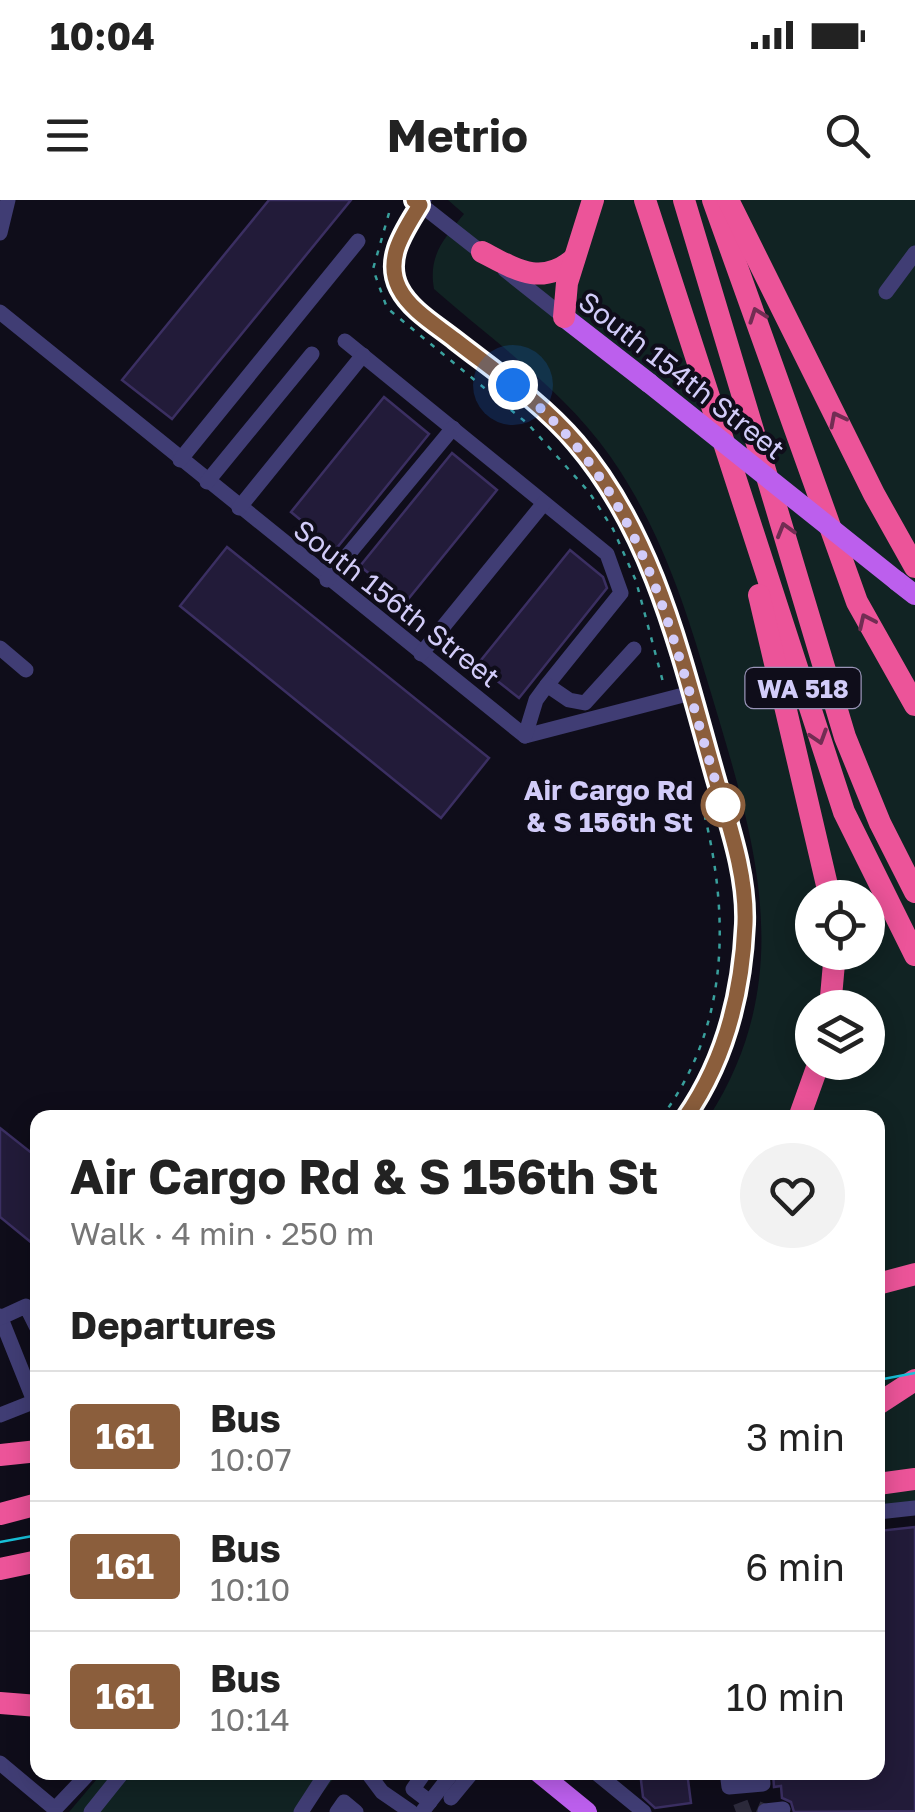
<!DOCTYPE html>
<html lang="en">
<head>
<meta charset="utf-8">
<style>
  :root { --surface:#fff; --page:#f2f2f2; --text:#222; --muted:#767676; --line:#e0e0e0 }
  body { margin:0; font-family:"Golos Text",sans-serif; background:var(--page); color:var(--text); height:100vh; display:flex; flex-direction:column; font-size:38px; white-space:nowrap }
  * { box-sizing:border-box; margin:0 }
  p { font-size:32px; color:var(--muted) }
  .icon { flex:none; width:55px; height:55px; fill:none; stroke:currentColor; stroke-width:2; stroke-linecap:round; stroke-linejoin:round }
  .map { position:relative; flex:1; overflow:hidden }
  .details { position:absolute; left:30px; top:910px; width:855px; height:670px; display:flex; flex-direction:column; background:var(--surface); border-radius:20px; box-shadow:0 5px 25px #0003 }
  .details>* { flex:none }
  .badge { padding:0 20px; border-radius:8px; font-size:35px; line-height:65px }
  .fabs { position:absolute; left:795px; top:680px; display:grid; gap:20px }
  .fabs a { display:grid; place-items:center; width:90px; height:90px; border-radius:50%; background:var(--surface); box-shadow:0 5px 25px #0003; font-size:50px }
  .you { position:absolute; width:50px; height:50px; margin:-25px; border:8px solid #fff; border-radius:50%; background:#1a73e8; box-shadow:0 0 0 15px #1a73e833 }
  .map>.badge { position:absolute; translate:-50% -50%; box-shadow:0 0 0 5px #fff }
  h2 { padding:0 40px; font-size:38px; line-height:90px }
  .round { display:grid; place-items:center; flex:none; width:105px; height:105px; border-radius:52px; background:var(--page) }
  .overview { display:flex; align-items:center; justify-content:space-between; height:170px; padding:0 40px }
  h1 { font-size:48px; font-weight:700; line-height:75px }
  ul { padding:0; list-style:none }
  li { display:flex; align-items:center; gap:30px; height:130px; padding:0 40px; border-top:2px solid var(--line) }
  li div { flex:1 }
  li b { display:block; font-size:38px }
  li em { font-style:normal }
  li .badge { min-width:110px; font-weight:700; text-align:center }
  .status { display:flex; justify-content:space-between; align-items:center; height:70px; padding:0 50px; background:var(--surface); direction:ltr }
  .status svg { height:28px; fill:currentColor }
  header { display:flex; justify-content:space-between; align-items:center; height:130px; padding:0 40px; background:var(--surface); font-size:45px; font-weight:700 }
  .map>svg:first-child { display:block }
</style>
</head>
<body>
<div class="status"><b>10:04</b><svg viewBox="0 0 49 12"><path d="M0 12V9h3v3zM5 12V6h3v6zM10 12V3h3v9zM15 12V0h3v12zM26 1h20v11H26zM47 4h2v5h-2z"/></svg></div>
<header><svg class="icon" aria-label="menu" viewBox="0 0 24 24"><path d="M4 6h16M4 12h16M4 18h16"/></svg>Metrio<svg class="icon" aria-label="search" viewBox="0 0 24 24"><circle cx="10" cy="10" r="6"/><path d="M15 15l6 6"/></svg></header>
<div class="map">
<svg width="915" height="1612" viewBox="0 0 915 1612">
  <rect width="100%" height="100%" fill="#0f0d1a"/>
  <g fill="#112323" fill-rule="evenodd">
    <path d="M448,0H915V1303L878,1307V918L709,917C799,776 755,640 711,493C686,408 661,329 610,256C564,190 494,142 434,89C428,55 444,39 464,14ZM812,698H868V752H812ZM812,808H868V862H812Z"/>
    <polygon points="102,1573 338,1573 307,1612 69,1612"/>
  </g>
  <g fill="#221b39" stroke="#3b2f62" stroke-width="2.5">
    <polygon points="269,0 351,0 172,219 122,180"/>
    <polygon points="384,197 429,234 336,349 291,312"/>
    <polygon points="452,253 497,290 405,403 360,366"/>
    <polygon points="227,347 489,558 441,618 180,406"/>
    <polygon points="570,350 603,377 607,388 519,498 477,465"/>
    <polygon points="0,928 38,958 38,1048 0,1017"/>
    <polygon points="915,1327 915,1611 794,1612 791,1602 782,1598 781,1586 774,1587 773,1572 878,1572 878,1331"/>
    <polygon points="640,1572 687,1572 691,1603 655,1608 643,1597"/>
  </g>
  <g fill="none" stroke-linecap="round" stroke-linejoin="round">
    <polyline stroke="#2c2a3b" stroke-width="15" stroke-dasharray="15 8" stroke-linecap="butt" points="736,1612 752,1606 766,1612"/>
    <g stroke="#39a09d" stroke-width="2.5" stroke-dasharray="5 8" stroke-linecap="butt">
      <polyline points="389,13 373,69 387,108 528,224 589,292 613,329 636,381 663,482"/>
      <path d="M661,918C728,829 730,721 705,617"/>
    </g>
    <g stroke="#403d74" stroke-width="15">
      <polyline points="415,0 486,56"/>
      <path d="M424,0C406,25 383,59 400,90C411,111 437,126 456,141C497,173 542,203 577,244C651,332 678,447 709,555C724,609 743,661 745,717C748,785 725,862 685,918"/>
      <polyline points="0,33 8,0"/>
      <polyline points="505,70 564,117"/>
      <polyline points="886,92 915,53"/>
      <polyline points="0,112 525,536 691,493"/>
      <polyline points="345,141 607,354 621,393 547,485"/>
      <polyline points="180,260 358,41"/>
      <polyline points="207,282 312,154"/>
      <polyline points="239,308 363,155"/>
      <polyline points="327,380 453,228"/>
      <polyline points="0,448 26,470"/>
      <polyline points="421,454 544,303"/>
      <polyline points="525,536 536,500 547,485 569,500 585,503 634,449"/>
      <polyline points="0,1116 34,1201"/>
      <polyline points="0,1118 26,1106 38,1130"/>
      <polyline points="0,1215 38,1200"/>
      <polyline points="878,1312 915,1308"/>
      <polyline points="0,1563 55,1609 90,1572"/>
      <polyline points="367,1572 382,1592 411,1612"/>
      <polyline points="425,1572 413,1589 430,1602"/>
      <polyline points="595,1572 644,1612"/>
      <polyline points="727,1572 729,1587 763,1584 762,1572"/>
      <polyline points="451,1598 470,1575"/>
      <polyline points="765,1611 783,1609"/>
      <polyline points="91,1612 123,1572"/>
      <polyline points="301,1612 327,1572"/>
      <polyline points="337,1612 344,1602 356,1612"/>
      <polyline points="422,1612 453,1572"/>
    </g>
    <g stroke="#bc5fed" stroke-width="20">
      <polyline points="564,117 649,183"/>
      <polyline points="897,381 915,395"/>
      <polyline points="538,1572 587,1612"/>
    </g>
    <g stroke="#ec5499" stroke-width="22">
      <polyline points="645,0 844,612 915,755"/>
      <polyline points="684,0 845,537 880,623 915,692"/>
      <polyline points="713,0 857,402 915,505"/>
      <polyline points="728,0 874,294 915,367"/>
      <path d="M482,52C515,69 541,87 574,59"/>
      <polyline points="564,117 567,83 593,0"/>
      <polyline points="759,395 830,698"/>
      <polyline points="830,808 835,752"/>
      <polyline points="799,918 819,862"/>
      <polyline points="878,1084 915,1074"/>
      <polyline points="878,1204 915,1180"/>
      <polyline points="0,1255 38,1251"/>
      <polyline points="878,1284 915,1279"/>
      <polyline points="0,1314 38,1304"/>
      <polyline points="0,1369 38,1361"/>
      <polyline points="0,1503 38,1506"/>
    </g>
    <g stroke="#18c0d9" stroke-width="2.5">
      <polyline points="878,1180 915,1173"/>
      <polyline points="0,1342 38,1335"/>
    </g>
    <polyline stroke="#bc5fed" stroke-width="20" points="649,183 897,381"/>
  </g>
  <defs><path id="oneway-chevron" d="M-2-3.5L2.5 0L-2 3.5" fill="none" stroke-width="1.6" stroke-linecap="round" stroke-linejoin="round" transform="scale(2.5)"/></defs>
  <g stroke="#722d53">
    <use href="#oneway-chevron" transform="translate(757 115) rotate(-110)"/>
    <use href="#oneway-chevron" transform="translate(837 219) rotate(-117)"/>
    <use href="#oneway-chevron" transform="translate(785 330) rotate(-106)"/>
    <use href="#oneway-chevron" transform="translate(866 421) rotate(-115)"/>
    <use href="#oneway-chevron" transform="translate(819 537) rotate(72)"/>
  </g>
  <g fill="none" stroke-linecap="round" stroke-linejoin="round">
    <defs>
      <path id="line" d="M414,0L420,5C405,30 384,58 399,88C410,110 436,125 455,140C496,172 541,202 576,243C654,334 681,456 713,569C727,620 747,671 745,724C742,793 725,861 685,918"/>
    </defs>
    <use href="#line" stroke="#fff" stroke-width="22"/>
    <use href="#line" stroke="#8b5e3c" stroke-width="15"/>
    <path stroke="#d2ccf9" stroke-width="10" stroke-dasharray="0 18" d="M513,185C653,294 672,447 723,605"/>
  </g>
  <circle fill="#fff" stroke="#8b5e3c" stroke-width="5" cx="723" cy="605" r="20"/>
  <g text-anchor="middle" dominant-baseline="central" stroke-width="8" stroke-linejoin="round" paint-order="stroke">
    <rect fill="#0f0d1a" stroke="#9893b6" stroke-width="2.5" x="745.5" y="468" width="115" height="40" rx="8"/>
    <g font-size="25" font-weight="bold" fill="#d2ccf9">
      <text x="803" y="488">WA 518</text>
    </g>
    <g font-size="28" fill="#d2ccf9" stroke="#0f0d1a">
      <text transform="translate(682 175) rotate(38)">South 154th Street</text>
      <text transform="translate(397 403) rotate(38)">South 156th Street</text>
    </g>
    <g font-size="28" font-weight="bold" fill="#d2ccf9" stroke="#0f0d1a" text-anchor="end">
      <text x="693" y="589">Air Cargo Rd<tspan x="693" dy="32">&amp; S 156th St</tspan></text>
    </g>
  </g>
</svg>
<div class="fabs">
<a><svg class="icon" aria-label="locate" viewBox="0 0 24 24"><circle cx="12" cy="12" r="6"/><path d="M12 2v4M12 18v4M2 12h4M18 12h4"/></svg></a>
<a><svg class="icon" aria-label="layers" viewBox="0 0 24 24"><path d="M12 4l9 5-9 5-9-5zM3 14l9 5 9-5"/></svg></a>
</div>
<div class="you" style="left:513px;top:185px"></div>
<section class="details">
<div class="overview"><div><h1>Air Cargo Rd &amp; S 156th St</h1><p>Walk · 4 min · 250 m</p></div><a class="round"><svg class="icon" aria-label="heart" viewBox="0 0 24 24"><path d="M12 20l-8-8c-3-5 5-10 8-4 3-6 11-1 8 4z"/></svg></a></div>
<h2>Departures</h2>
<ul>
<li><span class="badge" style="background:#8b5e3c;color:#fff">161</span><div><b>Bus</b><p>10:07</p></div><em>3 min</em></li>
<li><span class="badge" style="background:#8b5e3c;color:#fff">161</span><div><b>Bus</b><p>10:10</p></div><em>6 min</em></li>
<li><span class="badge" style="background:#8b5e3c;color:#fff">161</span><div><b>Bus</b><p>10:14</p></div><em>10 min</em></li>
</ul>
</section>
</div>
</body>
</html>
